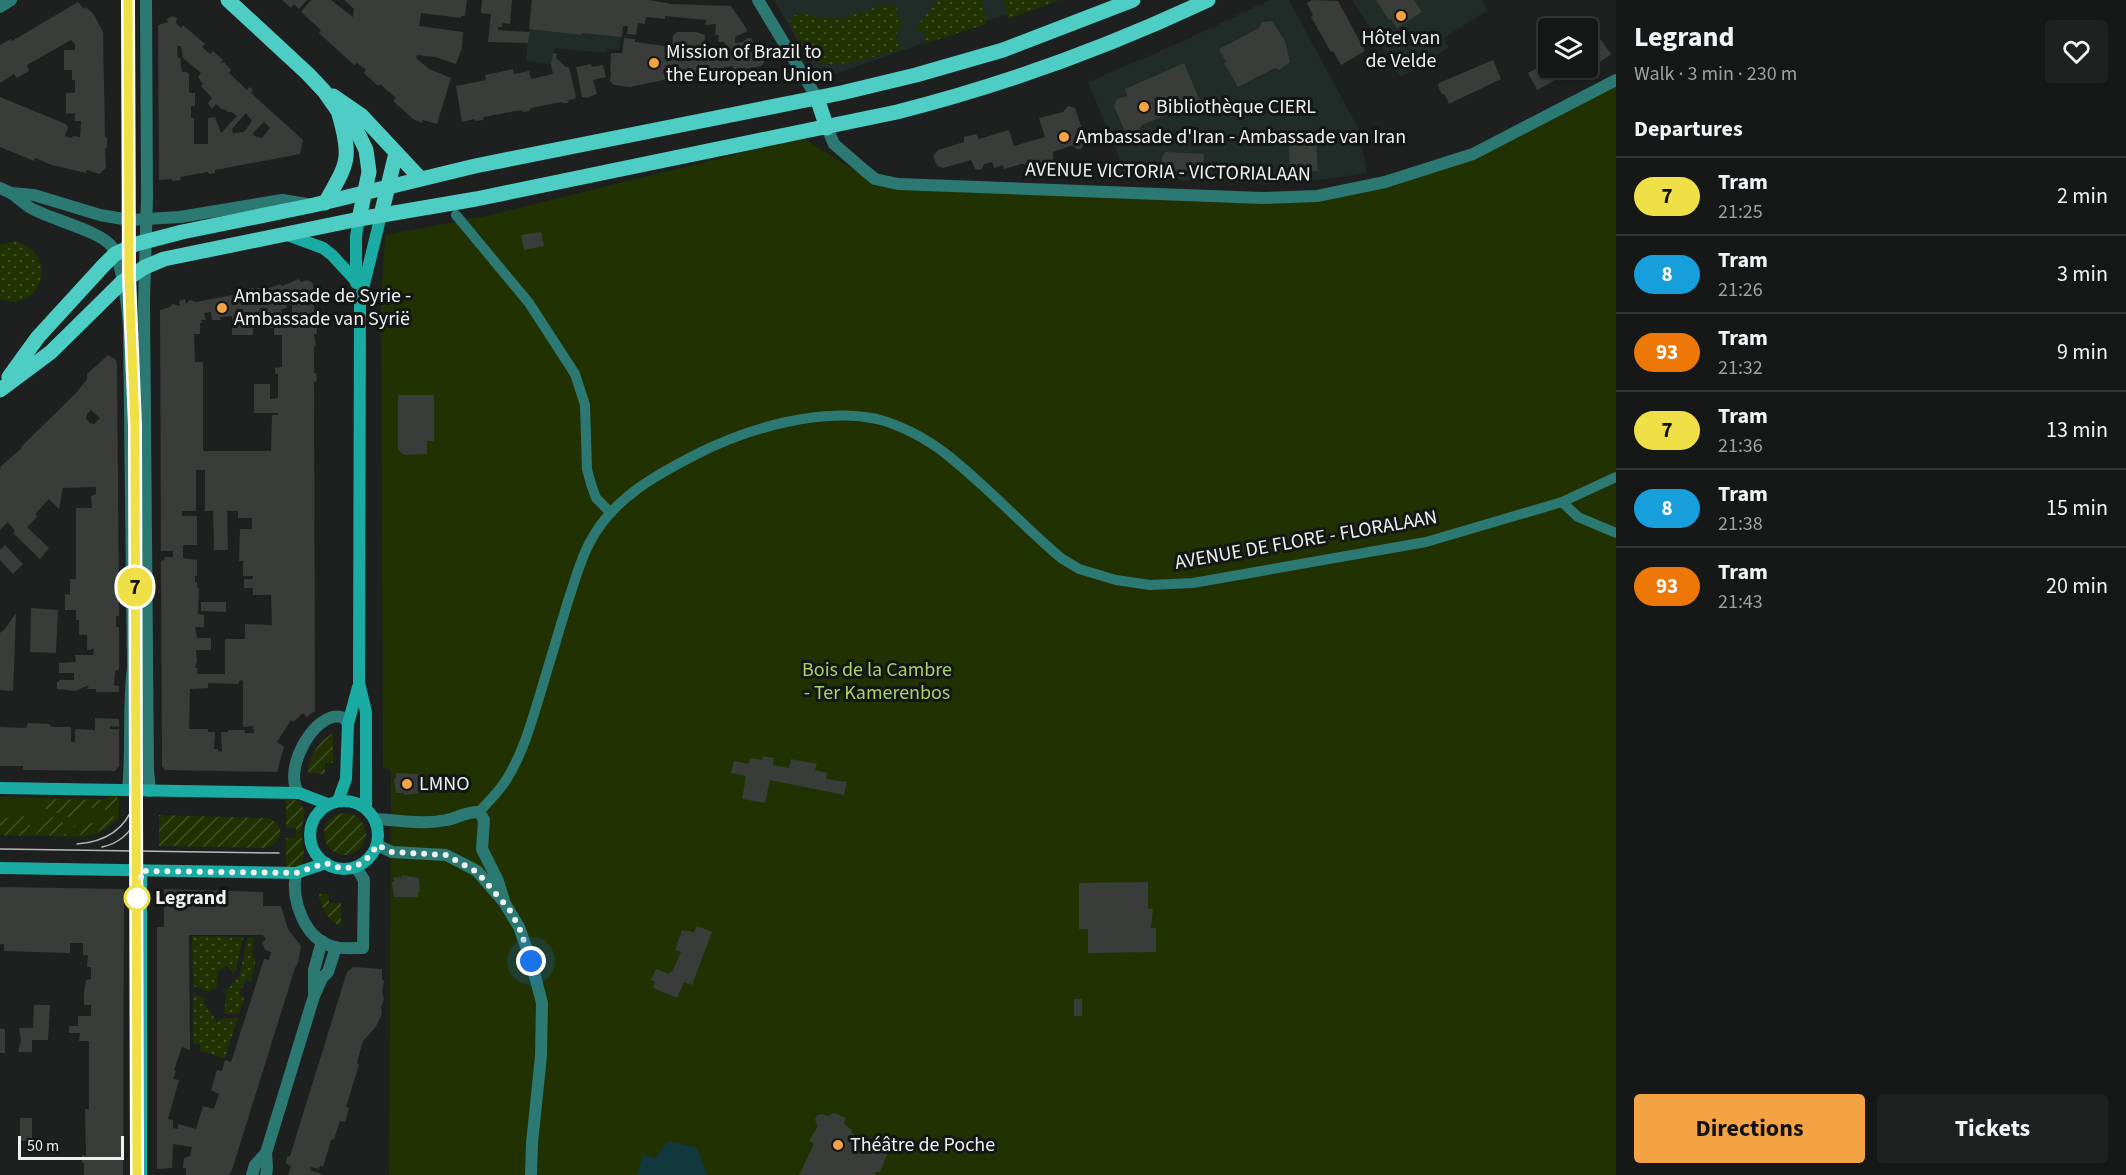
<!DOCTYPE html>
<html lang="en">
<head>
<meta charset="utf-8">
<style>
  :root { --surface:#161817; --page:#1f2120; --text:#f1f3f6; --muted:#9ea0a1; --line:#353736; --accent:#f4a344 }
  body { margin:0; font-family:"Source Sans 3",sans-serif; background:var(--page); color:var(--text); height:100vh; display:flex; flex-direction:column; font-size:22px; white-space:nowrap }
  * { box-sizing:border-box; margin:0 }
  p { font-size:20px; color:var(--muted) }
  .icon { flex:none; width:33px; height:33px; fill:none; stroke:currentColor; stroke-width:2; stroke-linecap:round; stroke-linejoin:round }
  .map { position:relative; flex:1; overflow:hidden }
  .details { display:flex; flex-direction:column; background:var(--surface); width:510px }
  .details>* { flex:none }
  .badge { padding:0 12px; border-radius:20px; font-size:21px; line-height:39px }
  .buttons { position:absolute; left:1538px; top:18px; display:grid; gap:12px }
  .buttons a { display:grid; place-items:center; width:60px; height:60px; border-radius:6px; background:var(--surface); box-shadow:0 2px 4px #0004,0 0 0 2px var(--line); font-size:30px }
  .scale { position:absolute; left:18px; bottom:15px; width:106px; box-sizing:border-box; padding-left:6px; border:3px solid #eef0ef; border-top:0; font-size:16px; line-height:21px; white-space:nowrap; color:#eef0ef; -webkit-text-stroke:4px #141716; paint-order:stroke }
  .you { position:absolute; width:30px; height:30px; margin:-15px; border:4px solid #fff; border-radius:50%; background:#1a73e8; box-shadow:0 0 0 9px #1a73e833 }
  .map>.badge { position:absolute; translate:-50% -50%; box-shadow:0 0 0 3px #fff }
  h2 { padding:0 18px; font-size:22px; line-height:54px }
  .round { display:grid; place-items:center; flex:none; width:63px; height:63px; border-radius:6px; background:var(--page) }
  .headline { display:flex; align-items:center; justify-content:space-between; height:102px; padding:0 18px }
  h1 { font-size:28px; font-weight:700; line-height:45px }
  .action { display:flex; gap:12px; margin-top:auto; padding:12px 18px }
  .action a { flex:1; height:69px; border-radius:6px; background:var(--accent); color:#111; font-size:24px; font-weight:700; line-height:69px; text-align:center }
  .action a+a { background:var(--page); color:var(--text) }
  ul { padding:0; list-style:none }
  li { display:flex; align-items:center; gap:18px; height:78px; padding:0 18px; border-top:2px solid var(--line) }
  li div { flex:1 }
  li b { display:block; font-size:22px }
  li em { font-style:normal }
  li .badge { min-width:66px; font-weight:700; text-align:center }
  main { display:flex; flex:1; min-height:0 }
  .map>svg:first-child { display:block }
</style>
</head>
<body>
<main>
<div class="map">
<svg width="1616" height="1175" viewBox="0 0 1616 1175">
  <defs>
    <pattern id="grass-dots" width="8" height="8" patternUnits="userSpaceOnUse" patternTransform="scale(1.5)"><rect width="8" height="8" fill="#213102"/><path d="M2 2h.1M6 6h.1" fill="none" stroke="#424f27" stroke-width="1.8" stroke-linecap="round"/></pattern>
    <pattern id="garden-furrows" width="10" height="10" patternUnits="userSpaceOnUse" patternTransform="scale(1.5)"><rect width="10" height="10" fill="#213102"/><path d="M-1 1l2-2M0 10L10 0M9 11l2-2" fill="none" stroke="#424f27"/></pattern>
  </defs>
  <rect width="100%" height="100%" fill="#1d201f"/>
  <g fill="#212b27">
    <polygon points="532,0 625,0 619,50 607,49 606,53 554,48 551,64 526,61"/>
    <polygon points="774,0 1047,0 820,79"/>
    <polygon points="1269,0 1289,0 1358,128 1367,173 1320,180 1264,184 1117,178 1119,157 1088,82 1188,39"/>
    <polygon points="1352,0 1482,0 1488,10 1444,38 1449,47 1401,77"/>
  </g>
  <g fill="url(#grass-dots)">
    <polygon points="937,0 982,0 986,24 924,44 926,39 923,30 917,32 918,25"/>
    <polygon points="1004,0 1060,0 1008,19"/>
    <path d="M885,4L896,7L901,22V27L895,35L899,39L897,43L902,47L904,45V48C884,53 832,73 815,60C803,51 797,34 789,22C798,6 810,17 824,18C845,21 865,10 885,4Z"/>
    <path d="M14,241C63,252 40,316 0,299V245Z"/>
    <polygon points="192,936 243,937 236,970 233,972 226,966 218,971 217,986 208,992 193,986"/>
    <polygon points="253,937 253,957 256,959 251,981 247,979 239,993 244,998 239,1014 224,1014 227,990 240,975 247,938"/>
    <polygon points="193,994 206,999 203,1002 217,1022 222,1019 238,1018 225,1058 200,1051 200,1044 193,1044"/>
  </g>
  <g fill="#213102">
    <polygon points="1616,84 1616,1175 389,1175 391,770 383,767 381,303 385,235 486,216 803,138 875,183 1318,201 1478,154"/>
    <polygon points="111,795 119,795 119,818 99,833 83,837 0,835 0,797 106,799"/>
  </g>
  <g fill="url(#garden-furrows)">
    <path d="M333,733V763H325V774L308,773C309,756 318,742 333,733Z"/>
    <polygon points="112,796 117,796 117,810 115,811 89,808 71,818 43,808 45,799 107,800"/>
    <polygon points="286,798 299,801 305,811 301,831 304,853 302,863 299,866 286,869 286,838 296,838 296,828 286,828"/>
    <circle cx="345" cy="834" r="21"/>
    <polygon points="14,815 23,815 30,822 29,836 0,835 0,821"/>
    <path d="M159,815L267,818C286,823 284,843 266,848L159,846Z"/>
    <path d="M50,816C62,817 66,824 66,836L36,835L42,822Z"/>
    <path d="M114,816L118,818C99,836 90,833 69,836L74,826L80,823H96Z"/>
    <path d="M319,894H329V903H341V926C327,920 321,908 319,894Z"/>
  </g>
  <polygon fill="#12373c" points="668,1141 696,1147 703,1162 707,1175 637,1175 643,1154 655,1158"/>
  <g fill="#393c39" fill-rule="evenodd">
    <polygon points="282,0 307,0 299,9 294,4 291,8"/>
    <polygon points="311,0 331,0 353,17 354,9 344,0 467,0 465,16 461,16 461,18 421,13 419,26 463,32 462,48 456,64 435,57 417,55 416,58 429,69 451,78 437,124 423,120 422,123 413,119 393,101 396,98 380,84 378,86 364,73 366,70 357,63 354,65 319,33 321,30 301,12"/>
    <polygon points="482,0 512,0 510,24 503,23 502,27 498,27 498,30 530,32 528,43 488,42 491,14 481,13"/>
    <polygon points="532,0 649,0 672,4 731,6 748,31 735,37 735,43 743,42 747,38 751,38 755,47 759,46 761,55 764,57 764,63 761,66 735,71 732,66 722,68 721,74 711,76 710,71 693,74 694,77 669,81 668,79 630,87 614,85 610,81 611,72 610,71 611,53 622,53 624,38 635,39 635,42 672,47 673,36 677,32 696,32 705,35 704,49 726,45 724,42 718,42 719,35 715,35 716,24 705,25 706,20 665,16 665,19 646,17 645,24 638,23 636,35 627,34 628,26 623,26 622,37 582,33 582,35 529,29"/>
    <polygon points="1312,0 1338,1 1365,51 1341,65 1333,51 1331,52 1311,17 1313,15 1307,3"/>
    <polygon points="1376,0 1414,0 1422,12 1397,28 1391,19 1389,20"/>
    <polygon points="78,2 84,9 86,7 94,15 103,32 105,136 107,138 107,147 105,149 106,168 99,174 87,170 86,173 52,165 35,158 34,161 0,147 0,97 66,124 68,128 65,136 72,138 73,136 80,137 81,121 75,121 75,113 66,114 66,93 75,93 75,80 72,80 72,70 64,70 64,50 75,50 75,44 71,40 27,65 29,71 17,78 14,74 0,83 0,45 11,39 12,41"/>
    <path d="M172,16L177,18L176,23L181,28L183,25L205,44L202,47L210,54L213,51L223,60L220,64L224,62L231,70L229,73L247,90L250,87L253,90L251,93L303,140L300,154L215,170V173L209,174L208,172L180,177L181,180L172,181V179L159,180L158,25L168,22L167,19ZM177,46H181L183,58L201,73L198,77L203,84L201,86L212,98L208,103L212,109L216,104L223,110L224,109L228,112H232L237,116L221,133L215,117L208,118V144H194V118H191V106H195V93H189V74L187,72H182L180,58H178ZM246,113L252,121L244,132L233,133L232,129ZM264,122L270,128L262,138L254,136L253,133Z"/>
    <polygon points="1272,21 1285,41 1290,62 1279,70 1275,68 1238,87 1224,63 1226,62 1219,49 1259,28 1262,22"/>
    <polygon points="1596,33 1611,54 1599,63 1587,45 1587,39"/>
    <polygon points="553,53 557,54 556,58 566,67 569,67 576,97 575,99 569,100 568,103 564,103 561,102 531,108 529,111 523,112 521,110 484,117 483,120 476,121 474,119 462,122 456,86 486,80 485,75 513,69 514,74 529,71 531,79 553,74 551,64"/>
    <polygon points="1493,60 1501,79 1449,104 1445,95 1441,93 1438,86 1439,83"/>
    <polygon points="1184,63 1200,101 1142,125 1137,133 1133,135 1128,132 1126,134 1114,106 1117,99 1127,96 1125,89"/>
    <polygon points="1547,63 1557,79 1537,90 1528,73"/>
    <polygon points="591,64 592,67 603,65 606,77 593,80 597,94 586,98 582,97 576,67"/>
    <polygon points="1068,106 1075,108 1086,141 1081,149 1077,149 1073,145 1053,152 1053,168 1021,164 1004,169 1003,165 994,168 992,162 984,164 982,169 978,170 975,169 971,160 943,168 937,166 933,156 938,150 964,142 964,137 976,134 979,139 1009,130 1014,146 1045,137 1039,118 1063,112"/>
    <polygon points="1302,142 1316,142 1318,171 1290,172 1289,147 1292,143"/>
    <polygon points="1166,152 1204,154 1203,171 1181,170 1177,174 1174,170 1162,169 1162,156"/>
    <polygon points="541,232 544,246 524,250 521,235"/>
    <path d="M299,279L301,282L307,280L313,283L314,308H318V317H314V326H317V334H314L316,347L314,346V373H316L317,381L314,382L315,711L307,717L303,713L293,722L291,720L277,742L284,747L277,772L165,770L162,766L161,561L164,560L165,557H173V551H161L160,310L170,307L172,304L180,306L179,301L185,299L186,304L190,300L196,302L238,294V291L254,288L255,292L257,288H269L280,284L282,286ZM289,298V305L292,304V320H283L281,309L287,308L285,299ZM211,312L212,320H221L220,317L232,316V335H253V321H263V328H274V335H282V367L275,368V374H278V398L270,399V384H254V413H278V415H272L271,451H203V362H195L194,334H200V323H202L201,320H206L204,313ZM196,470H205V511H213L214,550H228L227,511H238V518H252V529H240L239,561H243V576H253V579H244V588H253V595H271L272,625L245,624V639H225V674H197L198,668H195L197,661L196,650H211V638H197L195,627H204V615L198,614L199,588H197V582H195V576H197V560L183,558V545H197V516H182V511H196ZM240,680L243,681V727L253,726L254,733H245V730H228V732H221L222,752L218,751V749H214L215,732H208V729H189L190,689L208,688V683L238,684Z"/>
    <path d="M108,355L116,360L117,364L119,616H116V627H119V669L115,671L114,685L119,686V692H96V689H87L89,685L75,691L57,689V682H59V680H74V673H59V663L76,662L75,655H93L94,649L87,650V635H79V620H76V610H65V594L70,595V579H76V508H92L91,496L96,494V487L63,488L59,509L49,499L35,514L38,516L27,527L49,548L40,559L13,533L15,531L8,522L0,530V470L1,466L22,448L21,447L77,392L87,379V374ZM91,410L100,418L94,424L90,423L86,419L87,414Z"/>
    <polygon points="398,395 434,395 434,441 427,441 427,454 405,455 398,450"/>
    <polygon points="5,545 23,564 13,574 0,560 0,550"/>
    <polygon points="201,602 226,602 226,612 201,611"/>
    <polygon points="31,608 58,610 56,653 30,652"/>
    <polygon points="16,613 13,691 0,690 0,633 5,629"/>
    <polygon points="95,718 119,719 119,727 110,726 110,729 119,729 119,766 115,771 25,770 23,769 23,766 0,766 0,727 26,728 28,723 50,724 50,726 56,727 71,727 71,742 75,742 75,729 95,730"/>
    <polygon points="763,756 774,758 773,765 789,768 791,759 817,764 815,770 827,773 826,779 847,782 844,795 770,780 765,803 742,799 746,776 731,773 734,761 749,764 750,758 762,760"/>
    <polygon points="396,773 420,774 420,779 423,779 420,793 404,795 404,793 396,793 394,779 396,778"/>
    <polygon points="402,875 419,878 420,892 418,892 418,897 394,897 392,882 394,882 394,877 402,878"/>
    <polygon points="1148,882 1148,909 1153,909 1151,928 1156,928 1156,952 1088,953 1088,929 1079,929 1079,883"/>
    <polygon points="0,887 124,889 123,1175 84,1175 84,1163 82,1163 82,1155 86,1156 85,1109 89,1109 89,1041 79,1041 80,1033 69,1033 69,1026 78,1026 78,1016 91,1016 91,1005 84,1005 84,992 86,980 91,979 91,967 87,967 88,955 83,955 83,943 70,943 70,953 4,951 4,944 0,944"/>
    <path d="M164,889L263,892V906H281L288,929L301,946L298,963L295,968L232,1170L229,1175H186V1168H183L184,1158L190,1156L192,1147L173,1144L172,1168L157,1169V927H164ZM189,935H263L266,940L262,942L265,950L271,952L269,960L264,959L231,1062L225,1060L222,1071L217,1070L211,1090L219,1094L214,1109L203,1106L196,1129L178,1124V1129L173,1128V1120L168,1119L179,1080L173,1079L176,1071L174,1070L182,1047L190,1050Z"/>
    <polygon points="697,926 712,932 692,985 684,982 677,998 653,988 655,982 651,980 656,969 669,974 670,972 672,972 681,952 675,950 682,930 694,932"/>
    <polygon points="353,967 382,969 382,980 384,981 382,992 384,999 381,1007 382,1014 375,1028 363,1041 357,1062 359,1065 346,1107 349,1108 345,1122 340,1121 334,1139 331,1140 323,1167 320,1166 319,1169 311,1167 310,1170 324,1175 288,1175 291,1167 286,1163 287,1157 290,1156 347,972"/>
    <rect x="1074" y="999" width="8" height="17"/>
    <polygon points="34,1005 50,1005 48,1040 32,1040 32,1052 18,1052 21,1040 19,1028 33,1028"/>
    <rect x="0" y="1029" width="5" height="24"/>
    <polygon points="834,1113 846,1118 844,1124 852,1130 851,1133 855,1135 854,1137 851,1136 850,1139 865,1146 867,1141 873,1141 889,1150 880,1172 876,1172 875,1175 799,1175 814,1144 809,1141 818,1126 815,1120 817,1115 822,1114 827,1116"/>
    <rect x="20" y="1118" width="12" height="23"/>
  </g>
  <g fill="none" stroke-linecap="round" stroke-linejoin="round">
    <g stroke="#2c7872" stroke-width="10">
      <polyline points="456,215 529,303 575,374 585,405 587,469 591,484 596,498 611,513"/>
      <polyline points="1562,502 1578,517 1616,533"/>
      <path d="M479,812C489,801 500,791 508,777C522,754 530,727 538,701C548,668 558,635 568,601C575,581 580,560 590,542C613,498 656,475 697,454C748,428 821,407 877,419C901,425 927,439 946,454C987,486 1022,525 1061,558L1079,569L1116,580L1150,585L1193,583L1426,542L1562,502L1616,477"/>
    </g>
    <g stroke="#2c7872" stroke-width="12">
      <polyline points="146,0 147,197 144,302 148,771 150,791"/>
      <polyline points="758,0 817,98"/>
      <polyline points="0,7 11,0"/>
      <polyline points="827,128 834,144 864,170 875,179 898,184 1262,198 1317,196 1385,182 1473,154 1616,80"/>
      <polyline points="0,188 11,193 34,195 100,215 129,220 180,217 282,200 307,204"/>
      <path d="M11,193C17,197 23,203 29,207C48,219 102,231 112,247C122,262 128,309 129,328L133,667C128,707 132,749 128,790"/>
      <path d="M299,793C281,770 317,706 344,718L348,724"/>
      <path d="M296,873C291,900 304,940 335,947C343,949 354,948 363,948L364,880L356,867"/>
      <polyline points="314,992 314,970 322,941"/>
      <polyline points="252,1175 255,1165 266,1153"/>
      <polyline points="266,1175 267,1168 266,1153 314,996 322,978 328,972 336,947"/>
    </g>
    <g stroke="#2c7872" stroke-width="12">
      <path d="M375,819C399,820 423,825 447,820C458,818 467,811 479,812L484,820L482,849L498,881L504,901"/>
      <polyline points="377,845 392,852 446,855 462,863 477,871 504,902 519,927 531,961 542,1003 541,1056 532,1143 531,1175"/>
    </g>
    <g stroke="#1aaba2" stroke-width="12">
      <polyline points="285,234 323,248 332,255 355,280"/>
      <polyline points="356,283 356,236 359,219"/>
      <polyline points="0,788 299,793 328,804"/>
      <polyline points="338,801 346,779 348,724 358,687"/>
      <circle cx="344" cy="835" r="34"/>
      <polyline points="366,808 366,712 359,683 360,301 381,215"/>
      <polyline points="0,868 296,873 326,863"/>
      <polyline points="141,1175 141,871"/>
    </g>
    <g stroke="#4dcdc3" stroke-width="15">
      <polyline points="228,0 308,74 324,91 338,111 355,127 366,150 369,172 359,219"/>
      <polyline points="333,96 362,116 420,178"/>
      <polyline points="817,98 827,128"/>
      <path d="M325,203C348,163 352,159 339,114"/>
      <polyline points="381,215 396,153"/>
      <polyline points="9,377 38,337 103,266 115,254 136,244 182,232 314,205 475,166 841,93 916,75 1003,50 1133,0"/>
      <path d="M0,390L51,352L122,282L145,267L164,259L359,219L476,199L897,112C1004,85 1108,47 1208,0"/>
    </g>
    <g stroke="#b7b9b8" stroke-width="1.5">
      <polyline points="128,0 129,276 135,426 137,1175"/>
      <path d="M77,844C104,842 125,830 134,804"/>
      <path d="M102,847C118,844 130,833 138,818"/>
      <polyline points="0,849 279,853"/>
    </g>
  </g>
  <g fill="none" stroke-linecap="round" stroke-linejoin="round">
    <defs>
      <polyline id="line" points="128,0 129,276 135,426 137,1175"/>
    </defs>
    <use href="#line" stroke="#fff" stroke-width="14"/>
    <use href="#line" stroke="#efe048" stroke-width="9"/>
    <path stroke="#eef0ef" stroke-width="6" stroke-dasharray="0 10.8" d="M137,898L141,903V871L296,873L326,863C348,874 365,866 377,845L392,852L446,855L477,872L509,909L519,927L531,961"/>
  </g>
  <g fill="#f4a344" stroke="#141716" stroke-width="2">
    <circle cx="1401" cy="16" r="6"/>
    <circle cx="654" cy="63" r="6"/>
    <circle cx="1144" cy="107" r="6"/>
    <circle cx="1064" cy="137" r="6"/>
    <circle cx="222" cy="308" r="6"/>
    <circle cx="407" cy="784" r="6"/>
    <circle cx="838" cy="1145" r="6"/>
  </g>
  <circle fill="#fff" stroke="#efe048" stroke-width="3" cx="137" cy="898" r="12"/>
  <g text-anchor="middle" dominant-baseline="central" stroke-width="6" stroke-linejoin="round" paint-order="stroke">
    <g font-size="20" fill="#eef0ef" stroke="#141716" text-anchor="start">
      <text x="1401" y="38" text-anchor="middle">Hôtel van<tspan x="1401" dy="23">de Velde</tspan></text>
      <text x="666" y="52">Mission of Brazil to<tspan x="666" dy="23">the European Union</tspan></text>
      <text x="1156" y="107">Bibliothèque CIERL</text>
      <text x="1076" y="137">Ambassade d'Iran - Ambassade van Iran</text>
      <text x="234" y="296">Ambassade de Syrie -<tspan x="234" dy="23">Ambassade van Syrië</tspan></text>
      <text x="419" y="784">LMNO</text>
      <text x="850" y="1145">Théâtre de Poche</text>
    </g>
    <g font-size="20" fill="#eef0ef" stroke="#141716">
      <text transform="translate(1168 172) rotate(1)">AVENUE VICTORIA - VICTORIALAAN</text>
      <text transform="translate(1306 540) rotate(-10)">AVENUE DE FLORE - FLORALAAN</text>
    </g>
    <g font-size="20" fill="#a8d06d" stroke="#141716">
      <text x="877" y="670">Bois de la Cambre<tspan x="877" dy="23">- Ter Kamerenbos</tspan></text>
    </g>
    <g font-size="20" font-weight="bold" fill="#eef0ef" stroke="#141716" text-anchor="start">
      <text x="155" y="898">Legrand</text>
    </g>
  </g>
</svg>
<div class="buttons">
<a><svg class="icon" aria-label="layers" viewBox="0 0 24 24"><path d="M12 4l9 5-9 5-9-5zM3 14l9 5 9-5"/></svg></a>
</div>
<div class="scale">50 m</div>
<div class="you" style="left:531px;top:961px"></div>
<b class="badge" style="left:135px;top:587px;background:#efe048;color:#111">7</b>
</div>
<section class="details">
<div class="headline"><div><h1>Legrand</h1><p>Walk · 3 min · 230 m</p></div><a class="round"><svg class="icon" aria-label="heart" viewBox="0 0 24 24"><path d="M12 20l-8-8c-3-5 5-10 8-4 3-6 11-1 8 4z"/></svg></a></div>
<h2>Departures</h2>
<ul>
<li><span class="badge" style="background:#efe048;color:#111">7</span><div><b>Tram</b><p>21:25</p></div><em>2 min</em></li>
<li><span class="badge" style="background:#169fdb;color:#fff">8</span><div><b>Tram</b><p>21:26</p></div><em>3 min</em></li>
<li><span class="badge" style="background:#ed7807;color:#fff">93</span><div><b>Tram</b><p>21:32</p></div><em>9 min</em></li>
<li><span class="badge" style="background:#efe048;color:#111">7</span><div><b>Tram</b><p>21:36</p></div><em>13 min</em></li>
<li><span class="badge" style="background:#169fdb;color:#fff">8</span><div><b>Tram</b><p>21:38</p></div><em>15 min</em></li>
<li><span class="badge" style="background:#ed7807;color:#fff">93</span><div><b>Tram</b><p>21:43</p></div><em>20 min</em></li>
</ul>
<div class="action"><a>Directions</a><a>Tickets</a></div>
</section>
</main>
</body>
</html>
